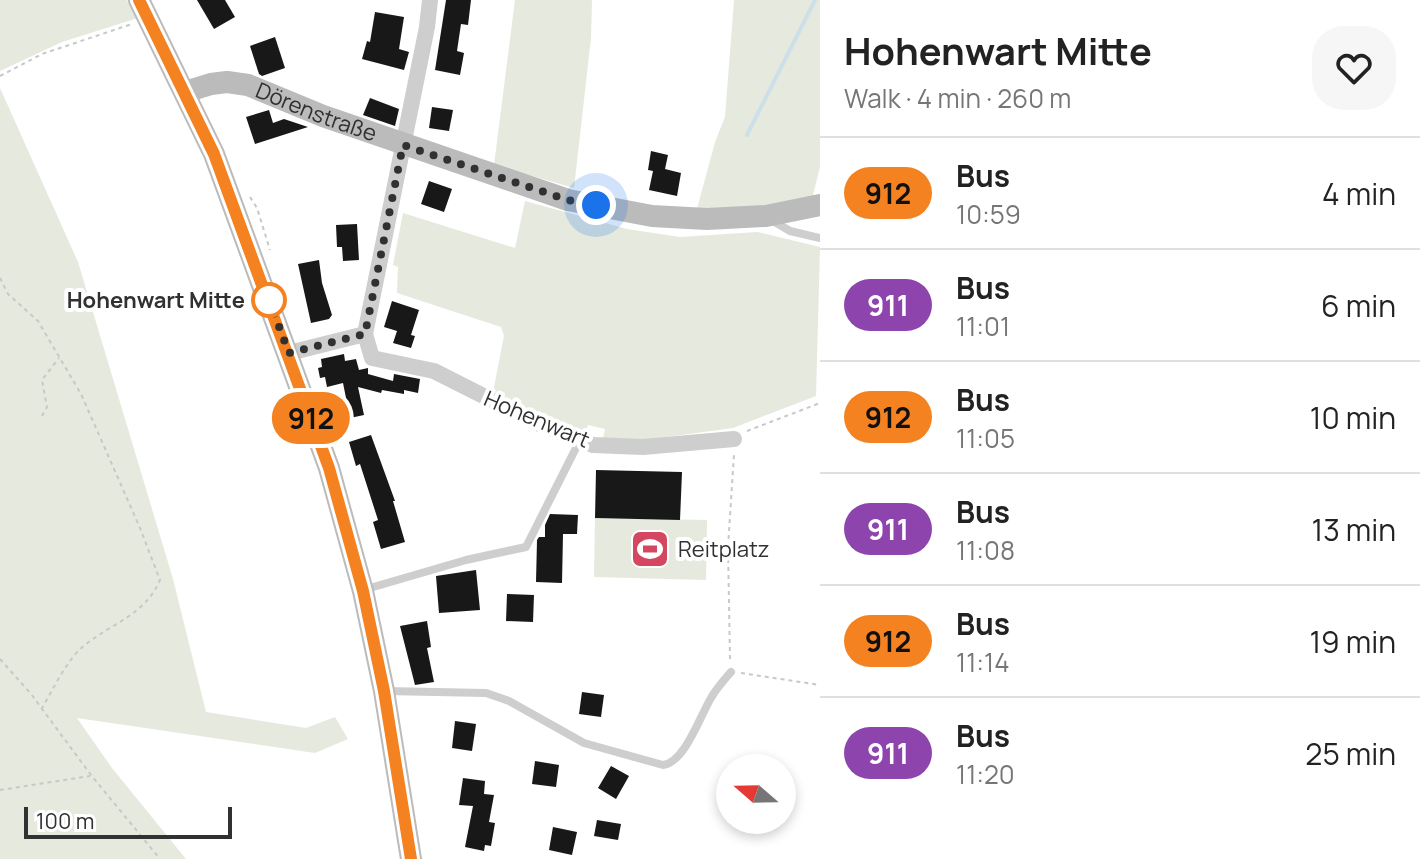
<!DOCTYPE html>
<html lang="en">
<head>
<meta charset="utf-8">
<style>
  :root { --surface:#fff; --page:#f6f6f6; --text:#222; --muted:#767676; --line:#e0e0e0 }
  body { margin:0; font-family:Manrope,sans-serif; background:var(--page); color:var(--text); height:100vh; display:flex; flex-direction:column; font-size:30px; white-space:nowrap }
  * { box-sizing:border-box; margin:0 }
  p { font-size:26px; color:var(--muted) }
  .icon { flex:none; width:44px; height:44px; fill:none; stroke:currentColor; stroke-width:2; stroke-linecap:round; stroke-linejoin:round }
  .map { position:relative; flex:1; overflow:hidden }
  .panel { display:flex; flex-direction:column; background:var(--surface); width:600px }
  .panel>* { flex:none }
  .badge { padding:0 16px; border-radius:26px; font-size:28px; line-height:52px }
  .needle { width:52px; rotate:290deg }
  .tools { position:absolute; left:716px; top:754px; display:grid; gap:16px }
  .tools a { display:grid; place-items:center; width:80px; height:80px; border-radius:50%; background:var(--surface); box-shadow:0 4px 12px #0003; font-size:40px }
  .scale { position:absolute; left:24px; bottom:20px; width:208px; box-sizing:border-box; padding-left:8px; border:4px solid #313131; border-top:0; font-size:22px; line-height:28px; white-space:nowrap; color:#313131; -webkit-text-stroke:6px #fff; paint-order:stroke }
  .you { position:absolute; width:40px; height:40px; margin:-20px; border:6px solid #fff; border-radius:50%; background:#1a73e8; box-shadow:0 0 0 12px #1a73e833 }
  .map>.badge { position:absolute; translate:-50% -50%; box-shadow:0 0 0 4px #fff }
  .round { display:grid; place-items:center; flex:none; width:84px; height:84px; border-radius:32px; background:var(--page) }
  .overview { display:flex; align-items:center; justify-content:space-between; height:136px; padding:0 24px }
  h1 { font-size:38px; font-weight:700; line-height:60px }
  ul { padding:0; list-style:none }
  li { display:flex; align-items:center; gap:24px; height:112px; padding:0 24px; border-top:2px solid var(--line) }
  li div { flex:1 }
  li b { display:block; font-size:30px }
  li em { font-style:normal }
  li .badge { min-width:88px; font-weight:700; text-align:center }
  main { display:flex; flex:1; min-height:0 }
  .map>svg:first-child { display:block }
</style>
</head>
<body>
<main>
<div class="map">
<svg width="820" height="859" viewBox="0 0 820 859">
  <rect width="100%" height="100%" fill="#fff"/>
  <g fill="#e5e9de">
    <polygon points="0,0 127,0 138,18 62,42 0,71"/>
    <polygon points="515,0 592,0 591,38 574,188 494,165"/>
    <polygon points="734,0 820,0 820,167 812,199 754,209 697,209 715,142 725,117"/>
    <polygon points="0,88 78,262 173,579 206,712 306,728 335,717 348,739 315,753 77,718 112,768 186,859 0,859"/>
    <polygon points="525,201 627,229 680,237 758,232 820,247 816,396 733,428 637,441 603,438 605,429 588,425 585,436 493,392 504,336 501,327 397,293 398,267 393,265 403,213 515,248"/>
    <polygon points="595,518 707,520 706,580 594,577"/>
  </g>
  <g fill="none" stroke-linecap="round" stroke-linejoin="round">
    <polyline stroke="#cce0e8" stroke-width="4" points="747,135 815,0"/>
  </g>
  <g fill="#181818">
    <polygon points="197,0 225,0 235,17 214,29"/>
    <polygon points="446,0 471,0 468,25 461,24 457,51 464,53 460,75 435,70"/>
    <polygon points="375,12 404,17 399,49 409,52 404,70 362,59 367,41 370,42"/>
    <polygon points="275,37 285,68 262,76 259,74 250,46"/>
    <polygon points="370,98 399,109 395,126 363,115"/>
    <polygon points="432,107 453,110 449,131 429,128"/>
    <polygon points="269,110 273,123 284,119 308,127 255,144 246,117"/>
    <polygon points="651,151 668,155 665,169 681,173 677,196 649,190 653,171 648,170"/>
    <polygon points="429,181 452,189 444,212 421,204"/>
    <polygon points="357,224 359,260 343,261 342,247 337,247 336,225"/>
    <polygon points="319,260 322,283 332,315 329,319 311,323 298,264"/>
    <polygon points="392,301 419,310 411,335 415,336 411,348 393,343 397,331 384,327"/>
    <polygon points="344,354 345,361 356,359 359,370 368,368 368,374 393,381 394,374 420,379 418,393 404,390 404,394 382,390 381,393 358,387 364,415 350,418 343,383 327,387 325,377 320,378 318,368 322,367 321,359"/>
    <polygon points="371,435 395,501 393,501 405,542 381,549 373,522 378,520 360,464 356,466 349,442"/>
    <polygon points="596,470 682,472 680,520 595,518"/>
    <polygon points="550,514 578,515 577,534 563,534 562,583 536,582 537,540 539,537 545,537 545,525"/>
    <polygon points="476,570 480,610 439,613 436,576"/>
    <polygon points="507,594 534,595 533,622 506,621"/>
    <polygon points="427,621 431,647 427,648 434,682 415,685 400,626"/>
    <polygon points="582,692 604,695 601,717 579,714"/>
    <polygon points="455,721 476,724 472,751 452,748"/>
    <polygon points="535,761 559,765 556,787 532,784"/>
    <polygon points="611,766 629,776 616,799 598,788"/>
    <polygon points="463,778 485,781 484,794 494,795 489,822 495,823 491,846 485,845 484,851 465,847 473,806 459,805"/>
    <polygon points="597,820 621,824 618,840 594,836"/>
    <polygon points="553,827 577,832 572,855 549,850"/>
  </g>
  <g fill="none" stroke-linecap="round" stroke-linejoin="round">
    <g stroke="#c8c8c8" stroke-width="2" stroke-dasharray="4 4" stroke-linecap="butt">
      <polyline points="0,76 42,54 132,24"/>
      <polyline points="250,197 257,208 270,250"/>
      <path d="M0,278L8,294L38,321L81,394L140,528L160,580C145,615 112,623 85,645C68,657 53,690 42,708"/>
      <polyline points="42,416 47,407 42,380 59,358"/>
      <polyline points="747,431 820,403"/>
      <polyline points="0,659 31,694 91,775 160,859"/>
      <polyline points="730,659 728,547 734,454"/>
      <polyline points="741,673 820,685"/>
      <polyline points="0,790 90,776"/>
    </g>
    <g stroke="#cecece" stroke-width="8">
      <polyline points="773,221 790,231 820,238"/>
      <polyline points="363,590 466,560 526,547 579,442"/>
      <path d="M385,691L486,693L509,701L584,743L663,765C685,762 700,716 711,698C716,689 724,680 731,672"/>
    </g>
    <g stroke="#cecece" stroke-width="16">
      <polyline points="365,334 427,27 430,0"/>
      <polyline points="289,353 365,334 372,358 434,371 537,423 593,445 643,447 734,439"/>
    </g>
    <g stroke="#bbb" stroke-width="22">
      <polyline points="139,0 214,154 329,468 363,591 384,691 411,859"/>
      <path id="s1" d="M185,92L211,84L227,82L248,85L323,116L568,200L652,216L707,219L766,216L820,205"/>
    </g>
  </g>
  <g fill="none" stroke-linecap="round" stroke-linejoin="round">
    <defs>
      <polyline id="line" points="139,0 214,154 329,468 363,591 384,691 411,859"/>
    </defs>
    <use href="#line" stroke="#fff" stroke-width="18"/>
    <use href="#line" stroke="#f58220" stroke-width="12"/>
    <polyline stroke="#313131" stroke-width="8" stroke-dasharray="0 14.4" points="269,300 289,353 365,334 403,145 568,200 596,205"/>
  </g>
  <defs>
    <symbol id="stadium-square" viewBox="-11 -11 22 22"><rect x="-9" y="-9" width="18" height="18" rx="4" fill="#d44761" stroke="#fff"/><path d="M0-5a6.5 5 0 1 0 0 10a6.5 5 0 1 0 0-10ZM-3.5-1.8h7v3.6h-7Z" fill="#fff"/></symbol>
  </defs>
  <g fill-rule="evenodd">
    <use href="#stadium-square" x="628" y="527" width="44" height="44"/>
  </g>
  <circle fill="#fff" stroke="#f58220" stroke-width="4" cx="269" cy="300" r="16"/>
  <g text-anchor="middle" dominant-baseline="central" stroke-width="8" stroke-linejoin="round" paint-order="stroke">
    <g font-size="22" fill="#313131" stroke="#fff">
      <text stroke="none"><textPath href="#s1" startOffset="138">Dörenstraße</textPath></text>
      <text transform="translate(537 419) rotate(23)">Hohenwart</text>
    </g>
    <g font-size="22" font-weight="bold" fill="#313131" stroke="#fff" text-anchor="end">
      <text x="245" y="300">Hohenwart Mitte</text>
    </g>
    <g font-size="22" fill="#313131" stroke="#fff" text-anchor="start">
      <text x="678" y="549">Reitplatz</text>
    </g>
  </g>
</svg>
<div class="tools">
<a><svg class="needle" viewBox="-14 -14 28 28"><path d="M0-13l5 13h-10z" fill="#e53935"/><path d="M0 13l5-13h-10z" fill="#767676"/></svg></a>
</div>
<div class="scale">100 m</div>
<div class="you" style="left:596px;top:205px"></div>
<b class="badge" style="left:311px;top:418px;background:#f58220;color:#111">912</b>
</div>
<section class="panel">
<div class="overview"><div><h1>Hohenwart Mitte</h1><p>Walk · 4 min · 260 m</p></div><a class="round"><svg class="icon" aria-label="heart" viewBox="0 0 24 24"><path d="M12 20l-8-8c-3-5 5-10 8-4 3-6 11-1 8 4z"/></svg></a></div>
<ul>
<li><span class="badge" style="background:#f58220;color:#111">912</span><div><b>Bus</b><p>10:59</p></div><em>4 min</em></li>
<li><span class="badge" style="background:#8e44ad;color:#fff">911</span><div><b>Bus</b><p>11:01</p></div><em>6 min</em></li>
<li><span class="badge" style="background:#f58220;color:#111">912</span><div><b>Bus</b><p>11:05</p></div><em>10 min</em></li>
<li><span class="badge" style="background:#8e44ad;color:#fff">911</span><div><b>Bus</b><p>11:08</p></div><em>13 min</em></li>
<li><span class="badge" style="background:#f58220;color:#111">912</span><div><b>Bus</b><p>11:14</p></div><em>19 min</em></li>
<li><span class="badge" style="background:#8e44ad;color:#fff">911</span><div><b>Bus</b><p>11:20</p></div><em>25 min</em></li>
</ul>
</section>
</main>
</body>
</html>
